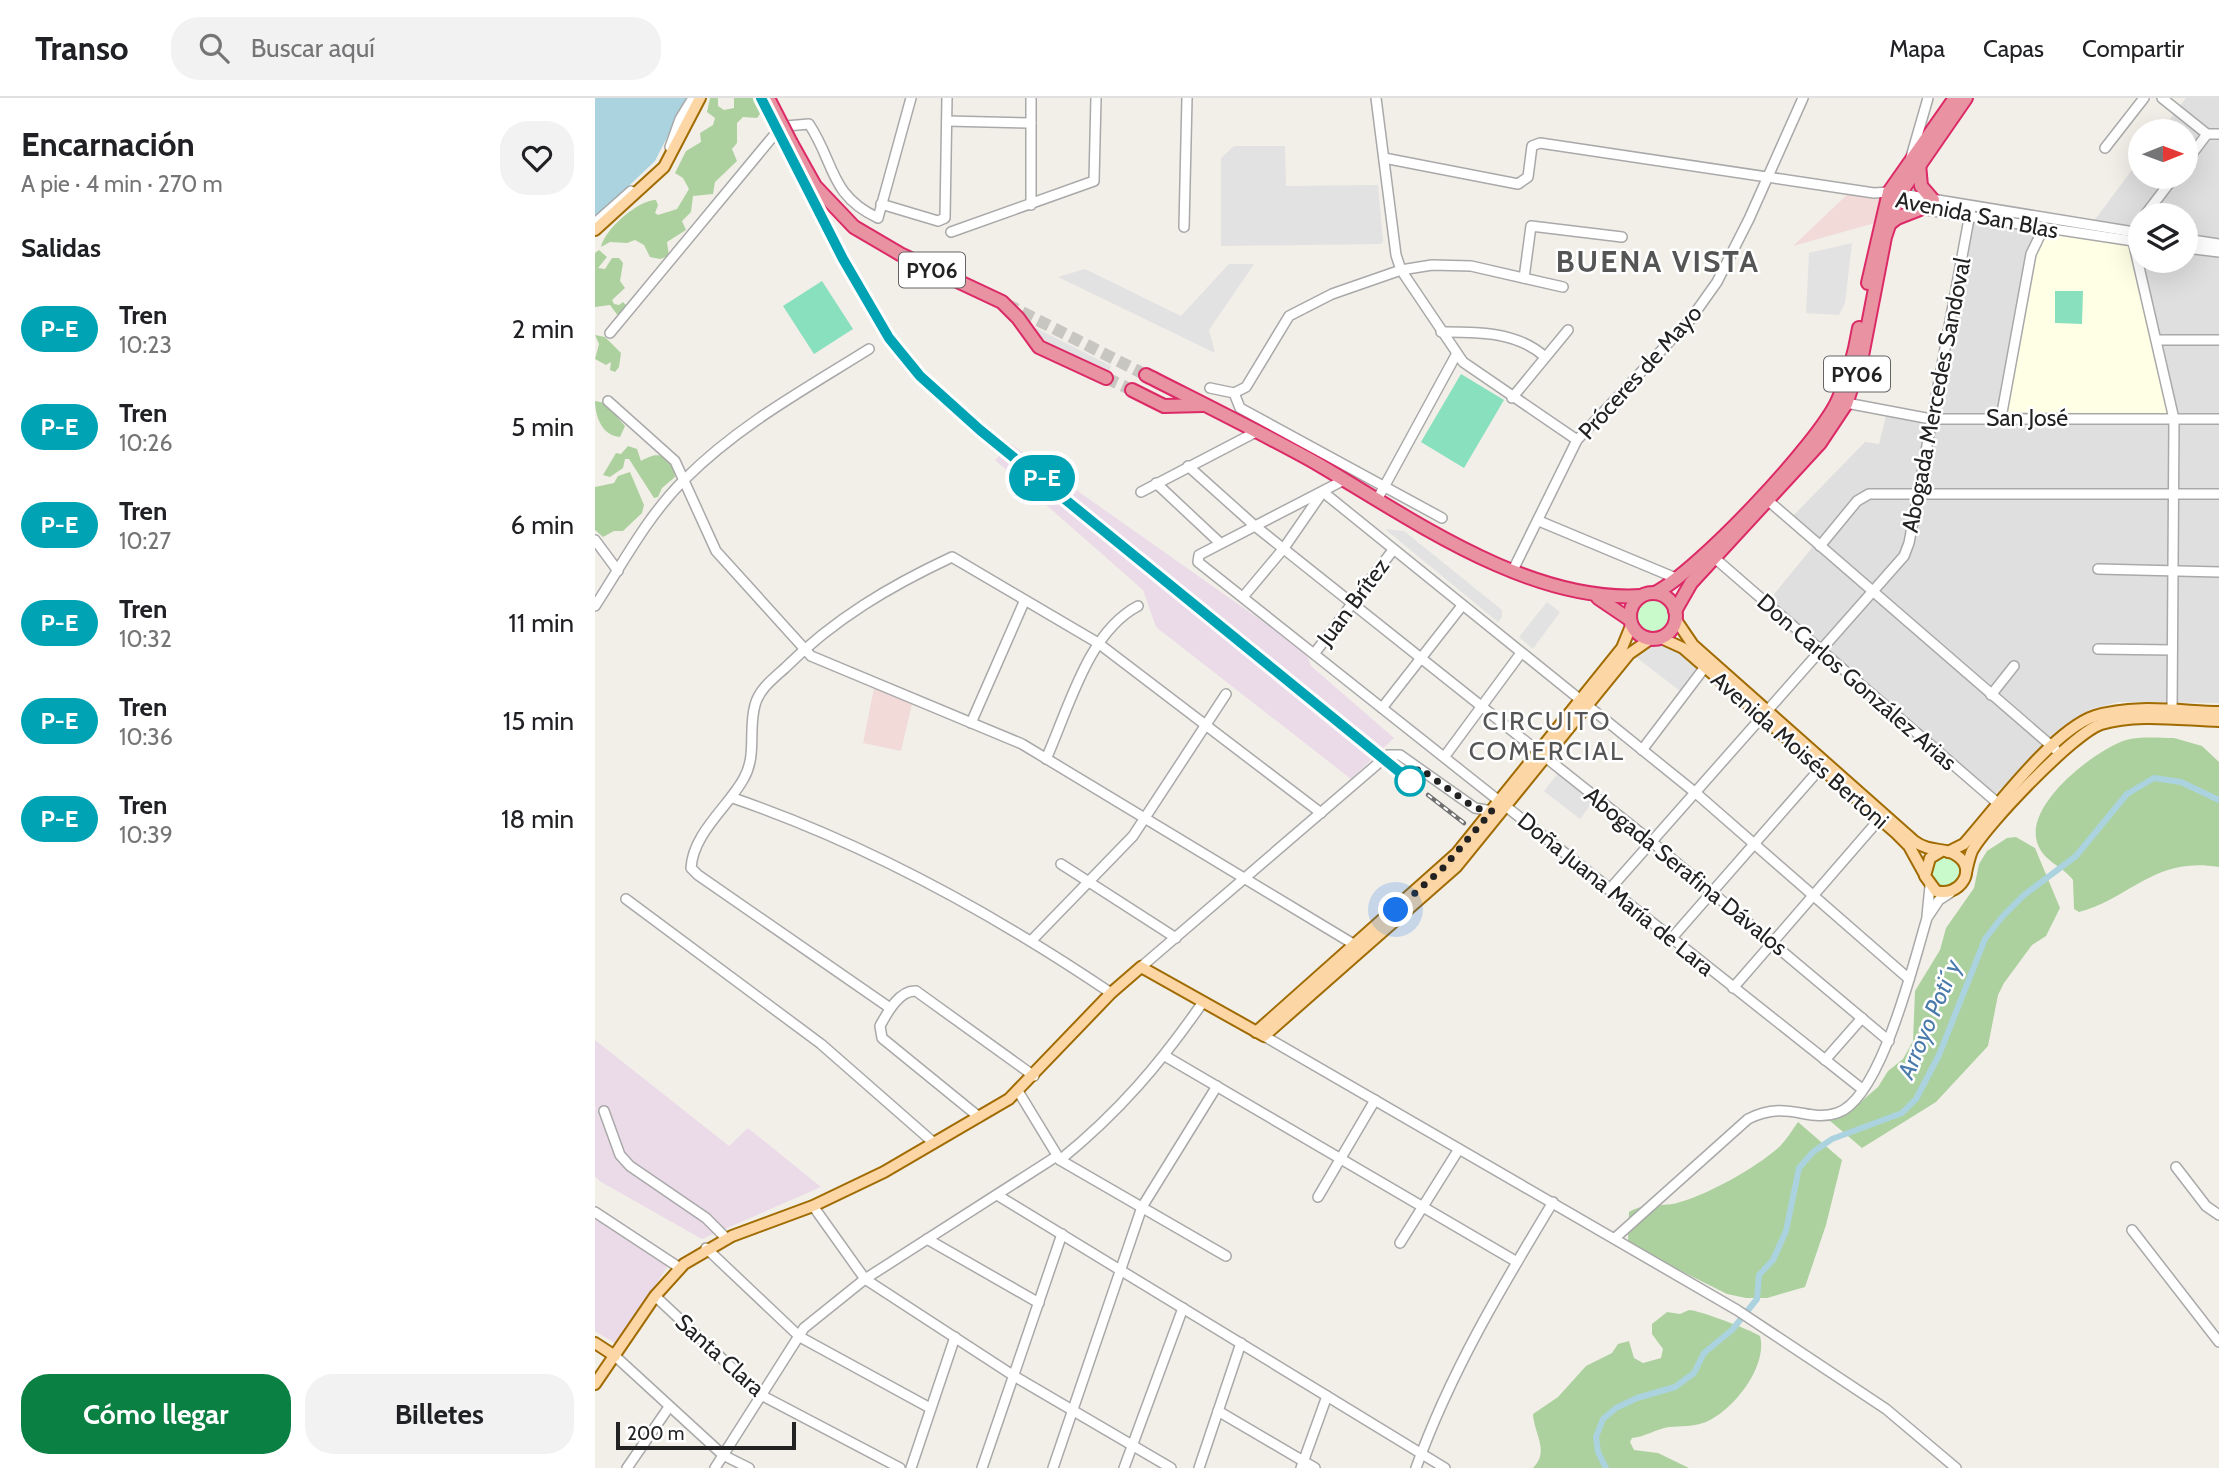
<!DOCTYPE html>
<html lang="es">
<head>
<meta charset="utf-8">
<style>
  :root { --surface:#fff; --page:#f2f2f2; --text:#202124; --muted:#757577; --line:#e0e0e0; --accent:#0b8043 }
  body { margin:0; font-family:Cabin,sans-serif; background:var(--page); color:var(--text); height:100vh; display:flex; flex-direction:column; font-size:26px; white-space:nowrap }
  * { box-sizing:border-box; margin:0 }
  p { font-size:23px; color:var(--muted) }
  .icon { flex:none; width:38px; height:38px; fill:none; stroke:currentColor; stroke-width:2; stroke-linecap:round; stroke-linejoin:round }
  .map { position:relative; flex:1; overflow:hidden }
  .panel { display:flex; flex-direction:column; background:var(--surface); width:595px }
  .panel>* { flex:none }
  .badge { padding:0 14px; border-radius:23px; font-size:24px; line-height:46px }
  .needle { width:46px; rotate:89deg }
  .tools { position:absolute; left:1533px; top:21px; display:grid; gap:14px }
  .tools a { display:grid; place-items:center; width:70px; height:70px; border-radius:50%; background:var(--surface); box-shadow:0 7px 28px #0002; font-size:35px }
  .scale { position:absolute; left:21px; bottom:18px; width:180px; box-sizing:border-box; padding-left:7px; border:4px solid #222; border-top:0; font-size:19px; line-height:24px; white-space:nowrap; color:#222; -webkit-text-stroke:5px #fff; paint-order:stroke }
  .you { position:absolute; width:35px; height:35px; margin:-18px; border:5px solid #fff; border-radius:50%; background:#1a73e8; box-shadow:0 0 0 10px #1a73e833 }
  .map>.badge { position:absolute; translate:-50% -50%; box-shadow:0 0 0 4px #fff }
  h2 { padding:0 21px; font-size:26px; line-height:63px }
  .round { display:grid; place-items:center; flex:none; width:74px; height:74px; border-radius:28px; background:var(--page) }
  .head { display:flex; align-items:center; justify-content:space-between; height:119px; padding:0 21px }
  h1 { font-size:33px; font-weight:800; line-height:52px }
  .action { display:flex; gap:14px; margin-top:auto; padding:14px 21px }
  .action a { flex:1; height:80px; border-radius:28px; background:var(--accent); color:#fff; font-size:28px; font-weight:800; line-height:80px; text-align:center }
  .action a+a { background:var(--page); color:var(--text) }
  ul { padding:0; list-style:none }
  li { display:flex; align-items:center; gap:21px; height:98px; padding:0 21px }
  li div { flex:1 }
  li b { display:block; font-size:26px }
  li em { font-style:normal }
  li .badge { min-width:77px; font-weight:700; text-align:center }
  header { display:flex; align-items:center; gap:42px; box-sizing:border-box; height:98px; padding:0 35px; background:var(--surface); border-bottom:2px solid var(--line) }
  header strong { font-size:33px }
  nav { display:flex; gap:38px; margin-inline-start:auto; font-size:24px }
  .search { width:490px; height:63px; background:var(--page); display:flex; align-items:center; gap:18px; box-sizing:border-box; padding:0 24px; border-radius:28px; color:var(--muted); font-size:26px }
  main { display:flex; flex:1; min-height:0 }
  .map>svg:first-child { display:block }
</style>
</head>
<body>
<header>
<strong>Transo</strong>
<div class="search"><svg class="icon" aria-label="search" viewBox="0 0 24 24"><circle cx="10" cy="10" r="6"/><path d="M15 15l6 6"/></svg>Buscar aquí</div>
<nav><a>Mapa</a><a>Capas</a><a>Compartir</a></nav>
</header>
<main>
<section class="panel">
<div class="head"><div><h1>Encarnación</h1><p>A pie · 4 min · 270 m</p></div><a class="round"><svg class="icon" aria-label="heart" viewBox="0 0 24 24"><path d="M12 20l-8-8c-3-5 5-10 8-4 3-6 11-1 8 4z"/></svg></a></div>
<h2>Salidas</h2>
<ul>
<li><span class="badge" style="background:#00a3b4;color:#fff">P-E</span><div><b>Tren</b><p>10:23</p></div><em>2 min</em></li>
<li><span class="badge" style="background:#00a3b4;color:#fff">P-E</span><div><b>Tren</b><p>10:26</p></div><em>5 min</em></li>
<li><span class="badge" style="background:#00a3b4;color:#fff">P-E</span><div><b>Tren</b><p>10:27</p></div><em>6 min</em></li>
<li><span class="badge" style="background:#00a3b4;color:#fff">P-E</span><div><b>Tren</b><p>10:32</p></div><em>11 min</em></li>
<li><span class="badge" style="background:#00a3b4;color:#fff">P-E</span><div><b>Tren</b><p>10:36</p></div><em>15 min</em></li>
<li><span class="badge" style="background:#00a3b4;color:#fff">P-E</span><div><b>Tren</b><p>10:39</p></div><em>18 min</em></li>
</ul>
<div class="action"><a>Cómo llegar</a><a>Billetes</a></div>
</section>
<div class="map">
<svg width="1624" height="1370" viewBox="0 0 1624 1370">
  <rect width="100%" height="100%" fill="#f2efe9"/>
  <path fill="#e0dfdf" fill-rule="evenodd" d="M1591,0H1624V605L1523,604L1496,611L1469,627L1399,698L1175,501L1220,446L1193,423L1270,344L1284,346L1291,318L1331,323L1369,120L1490,135L1545,61V79H1591V33H1566ZM1545,117H1591V163H1545Z"/>
  <g fill="#f2dad9">
    <polygon points="1257,92 1289,98 1280,125 1198,148"/>
    <polygon points="280,585 318,602 306,653 268,645"/>
  </g>
  <g fill="#ebdbe8">
    <polygon points="416,346 711,554 716,568 799,640 756,681 561,529 548,492 400,362"/>
    <polygon points="0,942 134,1048 153,1030 226,1089 107,1141 6,1084 0,1079"/>
    <polygon points="0,1113 75,1165 21,1246 0,1233"/>
  </g>
  <polygon fill="#ffffe5" points="1455,129 1534,140 1573,316 1412,314 1442,154"/>
  <g fill="#add19e">
    <path d="M115,0H123V8L129,12L139,10V0H160L167,13L162,20L148,19L142,25V45L137,51L142,63L120,84L118,96L98,98L96,114L87,123L91,132L72,144L74,158L65,161L55,159L49,147L40,142L32,145L15,144L6,149C10,131 43,102 61,102L63,107L60,115L63,117L82,111L94,91L88,80L80,75L91,53L106,44L105,35L118,27L120,20L112,14Z"/>
    <polygon points="4,152 12,159 3,170 10,171 17,160 24,160 28,165 25,183 30,190 17,202 19,206 24,207 28,204 31,207 24,219 15,207 0,209 0,155"/>
    <polygon points="0,237 10,239 26,255 24,269 20,274 15,272 16,264 11,267 0,261 4,246"/>
    <path d="M0,303L10,305L30,328L25,339C7,338 0,318 0,303Z"/>
    <path d="M33,348L42,351L46,363C60,356 63,355 77,363L80,379L67,390L63,399L59,400L34,361H30L28,370L15,379L8,377L21,355L26,356Z"/>
    <polygon points="35,374 49,407 47,415 28,433 19,433 8,439 0,432 0,389 19,385 23,378"/>
    <path d="M1579,640L1607,648L1624,664V769C1560,758 1536,800 1484,814L1479,811L1478,782C1467,767 1448,764 1442,744C1430,706 1500,652 1531,642C1546,638 1564,640 1579,640Z"/>
    <polygon points="1421,739 1440,750 1465,810 1451,838 1437,847 1409,885 1403,897 1393,948 1341,1004 1267,1050 1234,1022 1249,1018 1283,989 1293,973 1308,961 1318,943 1320,893 1345,852 1351,830 1379,790 1384,766 1392,753 1412,740"/>
    <path d="M1203,1024L1247,1062L1231,1127L1210,1189L1172,1200H1151L1132,1196L1040,1150L1033,1143L1034,1114C1048,1105 1065,1109 1082,1105C1112,1097 1159,1071 1183,1050C1191,1043 1197,1032 1203,1024Z"/>
    <path d="M1094,1212C1104,1212 1156,1232 1165,1238C1173,1268 1139,1312 1111,1324C1098,1329 1086,1328 1074,1329C1061,1331 1050,1339 1037,1340L1035,1344L1039,1352L1063,1355L1094,1370H938C955,1353 939,1336 938,1316L963,1299L991,1268L1017,1255L1023,1246L1034,1243L1039,1260L1048,1265L1066,1260L1068,1251L1057,1236V1226L1072,1214L1085,1216Z"/>
  </g>
  <g fill="#c8facc">
    <circle cx="1058" cy="519" r="19"/>
    <polygon points="1348,757 1364,763 1368,779 1351,793 1335,785 1334,767"/>
  </g>
  <g fill="#88e0be">
    <polygon points="227,183 258,231 219,256 188,208"/>
    <polygon points="1460,193 1488,193 1487,226 1460,225"/>
    <polygon points="866,276 909,302 869,370 826,344"/>
  </g>
  <g fill="#e2e2e2">
    <polygon points="639,48 690,48 691,88 783,87 788,143 786,146 626,148 626,60"/>
    <polygon points="1257,145 1250,205 1244,217 1211,215 1214,155"/>
    <polygon points="634,166 659,166 614,232 620,255 463,179 490,171 586,218"/>
    <polygon points="433,226 516,268 514,274 440,240"/>
    <polygon points="790,431 809,433 907,512 907,519 903,524"/>
    <polygon points="952,504 965,514 938,551 924,539"/>
    <polygon points="1070,543 1077,545 1104,569 1085,593 1041,559 1055,547"/>
    <polygon points="965,673 1000,701 985,721 949,693"/>
  </g>
  <polygon fill="#aad3df" points="0,0 92,0 60,63 0,120"/>
  <g fill="none" stroke-linecap="round" stroke-linejoin="round">
    <polyline stroke="#aad3df" stroke-width="6" points="1011,1370 1003,1354 1001,1339 1008,1321 1021,1310 1042,1300 1080,1289 1099,1275 1109,1255 1137,1232 1162,1201 1164,1177 1178,1162 1191,1133 1204,1070 1218,1054 1237,1041 1307,1015 1321,1001 1344,957 1390,841 1407,819 1429,797 1481,758 1532,696 1559,680 1586,684 1624,702"/>
    <g stroke="#c8c6c1" stroke-width="12" stroke-dasharray="12 6" stroke-linecap="butt">
      <polyline points="411,206 551,277"/>
      <polyline points="511,280 537,292"/>
    </g>
    <defs>
      <g id="minor">
        <polyline points="781,0 801,157 806,172 868,264 982,342"/>
        <polyline points="1567,0 1612,36 1624,36"/>
        <polyline points="352,23 436,25"/>
        <path d="M191,28L214,26C240,65 234,97 283,120L316,0"/>
        <polyline points="75,49 85,21 98,0"/>
        <polyline points="1510,50 1549,0"/>
        <polyline points="1316,59 1333,0"/>
        <polyline points="789,60 923,86 933,79 937,48 945,45 1279,95 1294,94 1545,135"/>
        <polyline points="1591,64 1612,36"/>
        <polyline points="1297,102 1325,111 1545,144"/>
        <polyline points="286,106 343,123 350,120 352,0"/>
        <polyline points="436,107 436,0"/>
        <polyline points="1550,117 1579,79"/>
        <polyline points="0,125 36,93"/>
        <polyline points="589,129 592,0"/>
        <polyline points="356,134 499,83 501,0"/>
        <polyline points="1591,141 1624,146"/>
        <polyline points="1538,143 1579,321 1577,616"/>
        <polyline points="1591,150 1624,154"/>
        <polyline points="929,180 936,128 1027,139"/>
        <path d="M846,234C881,234 922,233 950,259"/>
        <polyline points="15,235 180,36"/>
        <polyline points="1562,242 1624,242"/>
        <polyline points="615,290 639,295 651,289 694,218 737,196 806,172 837,167 876,168 968,189"/>
        <polyline points="639,295 645,310 847,420"/>
        <polyline points="917,300 973,232"/>
        <polyline points="13,303 80,363 121,453 216,558 427,646 760,847"/>
        <polyline points="1246,304 1336,321 1624,321"/>
        <polyline points="1406,320 1436,156 1449,129"/>
        <polyline points="593,368 660,428 1057,744 1294,943"/>
        <polyline points="749,382 604,457 603,464 1267,991"/>
        <polyline points="561,385 625,445"/>
        <polyline points="546,394 661,334"/>
        <polyline points="728,394 1102,696 1314,881"/>
        <polyline points="1169,399 1460,651"/>
        <polyline points="783,400 861,257"/>
        <polyline points="944,423 1083,481"/>
        <polyline points="0,442 23,473"/>
        <polyline points="1225,448 1262,403 1274,396 1624,396"/>
        <polyline points="1115,456 1406,708"/>
        <polyline points="1503,471 1624,474"/>
        <polyline points="918,472 982,342 1095,222 1122,184 1154,121 1208,0"/>
        <polyline points="648,499 689,450 727,395"/>
        <path d="M0,508C28,465 53,417 90,381C144,327 210,291 274,251"/>
        <polyline points="1503,551 1577,552"/>
        <polyline points="719,556 798,452"/>
        <polyline points="1396,597 1419,568"/>
        <polyline points="787,610 866,509"/>
        <polyline points="376,625 429,504"/>
        <polyline points="1047,652 1110,569"/>
        <polyline points="850,658 926,555"/>
        <path d="M451,661C474,610 493,534 543,508"/>
        <path d="M138,700C272,746 399,816 516,895"/>
        <polyline points="466,766 581,840"/>
        <polyline points="1014,792 1309,458 1314,445 1376,110"/>
        <polyline points="31,801 226,946 339,1045"/>
        <polyline points="1332,818 1335,788"/>
        <polyline points="1076,841 1230,665"/>
        <polyline points="437,842 538,738 631,596"/>
        <polyline points="546,869 793,657 805,657 880,710 897,713"/>
        <polyline points="1138,890 1288,717"/>
        <path d="M295,910L103,777L96,770C98,735 134,708 149,680C162,657 153,631 160,607C164,591 179,580 190,570C239,521 295,488 357,459L503,545L726,715"/>
        <polyline points="669,938 1142,1212 1291,1311 1361,1370"/>
        <polyline points="570,958 922,1164"/>
        <polyline points="1230,962 1267,920"/>
        <polyline points="423,993 465,1062 631,1158"/>
        <polyline points="9,1013 25,1057 35,1068 111,1120 132,1141"/>
        <path d="M384,1019L287,940L285,928C292,915 304,892 321,893L439,978"/>
        <polyline points="1581,1069 1611,1108 1624,1117"/>
        <polyline points="402,1097 850,1370"/>
        <polyline points="723,1099 780,1002"/>
        <polyline points="218,1108 270,1181 419,1278 576,1370"/>
        <polyline points="0,1114 85,1170"/>
        <polyline points="1537,1132 1624,1244"/>
        <path d="M1020,1140L1153,1021C1193,1001 1212,1025 1242,1015C1286,1001 1319,863 1332,820L1344,802L1355,795"/>
        <polyline points="332,1141 444,1205"/>
        <polyline points="805,1145 864,1051"/>
        <polyline points="111,1150 205,1239 335,1310"/>
        <polyline points="60,1198 166,1297 305,1370"/>
        <polyline points="20,1258 128,1357 154,1370"/>
        <polyline points="623,1313 720,1370"/>
        <polyline points="32,1370 74,1309"/>
        <path d="M120,1370L209,1230L270,1181L462,1058L465,1062C524,1014 565,966 608,904"/>
        <polyline points="316,1370 360,1239"/>
        <polyline points="387,1370 467,1136"/>
        <polyline points="458,1370 547,1109 622,988"/>
        <polyline points="529,1370 588,1210"/>
        <polyline points="604,1370 646,1245"/>
        <polyline points="706,1370 732,1298"/>
        <path d="M821,1370C855,1275 906,1190 958,1104"/>
      </g>
      <g id="major">
        <polyline points="0,132 69,69 105,0"/>
        <path d="M1081,522L1098,547L1319,743C1335,755 1349,749 1361,757C1384,771 1364,800 1341,793L1330,778L1335,760L1345,754"/>
        <polyline points="1066,540 1088,550 1301,735 1314,748 1330,777"/>
        <path d="M1353,754L1369,746C1400,711 1458,632 1500,618C1538,606 1584,613 1624,614"/>
        <path d="M1371,774C1373,767 1374,760 1377,753C1391,727 1479,635 1506,626C1542,615 1587,622 1624,623"/>
        <polyline points="661,934 862,755 1027,550 1036,528"/>
        <polyline points="0,1245 20,1258"/>
        <polyline points="0,1286 60,1198 89,1166 137,1138 218,1108 289,1074 414,1001 516,895 546,869 669,938 861,769 1034,556 1054,542"/>
      </g>
      <g id="highway">
        <polyline points="196,45 220,88 259,129 305,156 407,204 423,220 444,249 511,280"/>
        <polyline points="1324,66 1326,88 1338,102"/>
        <polyline points="1294,126 1302,120 1325,111"/>
        <polyline points="1273,185 1294,94 1360,0"/>
        <path d="M551,277C608,306 665,334 721,365C815,420 933,505 1046,498"/>
        <polyline points="537,292 569,308 608,307"/>
        <circle cx="1058" cy="518" r="23"/>
        <path d="M1060,495C1102,474 1224,345 1243,302C1253,280 1260,254 1264,230"/>
        <polyline points="1003,500 1034,521"/>
        <polyline points="1080,513 1096,485 1225,345 1251,306 1267,258 1290,139 1304,97 1371,0"/>
      </g>
    </defs>
    <use href="#minor" stroke="#a9a9a9" stroke-width="12"/>
    <use href="#major" stroke="#a06b00" stroke-width="14"/>
    <use href="#highway" stroke="#dc2a67" stroke-width="16"/>
    <use href="#minor" stroke="#fff" stroke-width="9"/>
    <use href="#major" stroke="#fcd6a4" stroke-width="10"/>
    <use href="#highway" stroke="#e892a2" stroke-width="12"/>
    <defs>
      <g id="rail">
        <polyline points="166,0 248,161 294,240 325,278 385,332 797,669"/>
        <polyline points="833,697 869,725"/>
      </g>
    </defs>
    <use href="#rail" stroke="#707070" stroke-width="4.5"/>
    <use href="#rail" stroke="#fff" stroke-width="2" stroke-dasharray="5" stroke-linecap="butt"/>
    <defs>
      <polyline id="highway-bridge" points="173,0 196,45"/>
    </defs>
    <use href="#highway-bridge" stroke="#dc2a67" stroke-width="16" stroke-linecap="butt"/>
    <use href="#highway-bridge" stroke="#e892a2" stroke-width="12"/>
  </g>
  <g fill="none" stroke-linecap="round" stroke-linejoin="round">
    <defs>
      <polyline id="line" points="166,0 248,161 294,240 325,278 385,332 818,685"/>
    </defs>
    <use href="#line" stroke="#fff" stroke-width="16"/>
    <use href="#line" stroke="#00a3b4" stroke-width="10"/>
    <polyline stroke="#222" stroke-width="7" stroke-dasharray="0 12.6" points="801,812 848,770 897,713 880,710 824,670 815,683"/>
  </g>
  <circle fill="#fff" stroke="#00a3b4" stroke-width="3.5" cx="815" cy="683" r="14"/>
  <g text-anchor="middle" dominant-baseline="central" stroke-width="5" stroke-linejoin="round" paint-order="stroke">
    <g fill="#fff" stroke="#646464" stroke-width="2">
      <rect x="304" y="154.5" width="66" height="35" rx="5"/>
      <rect x="1229" y="258.5" width="66" height="35" rx="5"/>
    </g>
    <g font-size="21" font-weight="bold" fill="#222">
      <text x="337" y="172">PY06</text>
      <text x="1262" y="276">PY06</text>
    </g>
    <g font-size="23" fill="#222" stroke="#fff">
      <text transform="translate(1382 117) rotate(11)">Avenida San Blas</text>
      <text transform="translate(1045 274) rotate(-48)">Próceres de Mayo</text>
      <text transform="translate(1341 297) rotate(-79)">Abogada Mercedes Sandoval</text>
      <text x="1432" y="320">San José</text>
      <text transform="translate(758 504) rotate(-53)">Juan Brítez</text>
      <text transform="translate(1262 584) rotate(41)">Don Carlos González Arias</text>
      <text transform="translate(1205 652) rotate(41)">Avenida Moisés Bertoni</text>
      <text transform="translate(1091 773) rotate(39)">Abogada Serafina Dávalos</text>
      <text transform="translate(1021 796) rotate(39)">Doña Juana María de Lara</text>
      <text transform="translate(125 1257) rotate(42)">Santa Clara</text>
    </g>
    <g font-size="24" font-style="italic" fill="#4a7aab" stroke="#fff">
      <text transform="translate(1334 921) rotate(-67)">Arroyo Poti´y</text>
    </g>
    <g font-size="26" letter-spacing="2" fill="#555" stroke="#fff">
      <text x="952" y="623">CIRCUITO<tspan x="952" dy="30">COMERCIAL</tspan></text>
    </g>
    <g font-size="30" font-weight="bold" letter-spacing="2" fill="#555" stroke="#fff">
      <text x="1063" y="163">BUENA VISTA</text>
    </g>
  </g>
</svg>
<div class="tools">
<a><svg class="needle" viewBox="-14 -14 28 28"><path d="M0-13l5 13h-10z" fill="#e53935"/><path d="M0 13l5-13h-10z" fill="#757577"/></svg></a>
<a><svg class="icon" aria-label="layers" viewBox="0 0 24 24"><path d="M12 4l9 5-9 5-9-5zM3 14l9 5 9-5"/></svg></a>
</div>
<div class="scale">200 m</div>
<div class="you" style="left:801px;top:812px"></div>
<b class="badge" style="left:447px;top:380px;background:#00a3b4;color:#fff">P-E</b>
</div>
</main>
</body>
</html>
